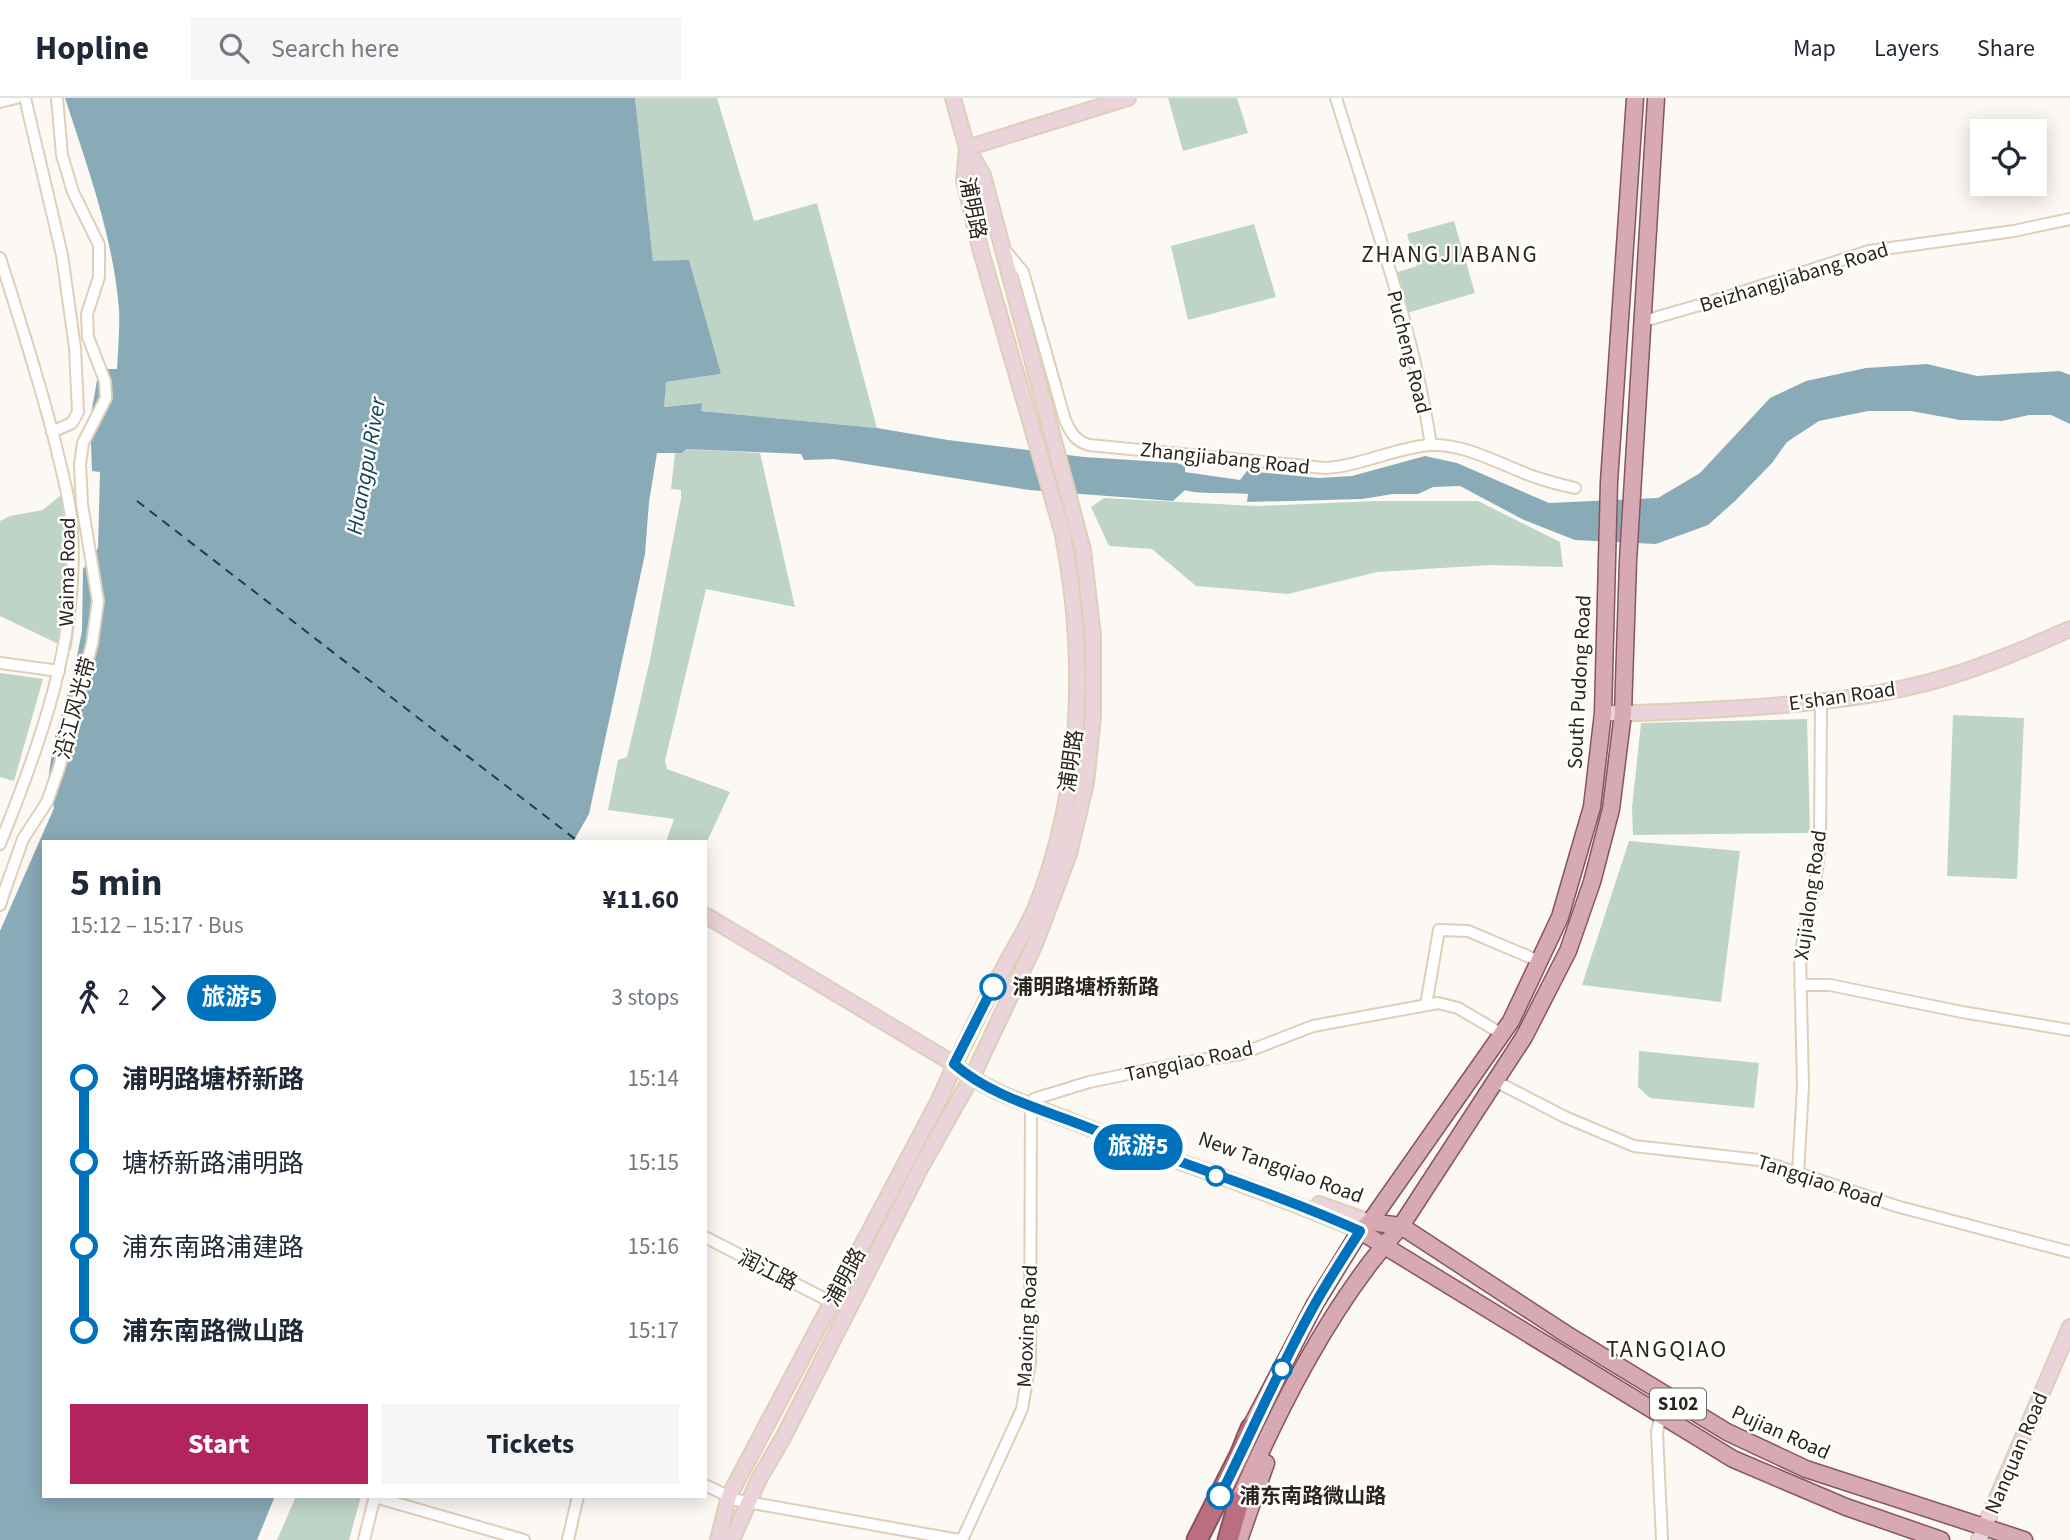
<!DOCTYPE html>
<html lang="en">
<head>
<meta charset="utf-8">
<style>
  :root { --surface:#fff; --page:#f6f6f7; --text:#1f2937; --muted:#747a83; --line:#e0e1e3; --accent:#b1245d }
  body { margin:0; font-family:"Source Sans 3","Noto Sans SC",sans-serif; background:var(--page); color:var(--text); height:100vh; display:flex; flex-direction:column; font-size:26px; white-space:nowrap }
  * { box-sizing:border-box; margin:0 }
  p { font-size:23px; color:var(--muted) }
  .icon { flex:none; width:38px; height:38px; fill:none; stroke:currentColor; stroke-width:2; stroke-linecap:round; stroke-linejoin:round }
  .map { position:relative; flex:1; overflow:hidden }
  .side { position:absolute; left:42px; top:742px; width:665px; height:658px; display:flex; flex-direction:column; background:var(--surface); border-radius:0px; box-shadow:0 4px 18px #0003 }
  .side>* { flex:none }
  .badge { padding:0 14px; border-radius:23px; font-size:24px; line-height:46px }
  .fabs { position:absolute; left:1970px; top:21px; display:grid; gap:14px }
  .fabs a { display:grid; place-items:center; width:77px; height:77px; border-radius:0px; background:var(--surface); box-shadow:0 4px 18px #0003; font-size:35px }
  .map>.badge { position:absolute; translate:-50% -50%; box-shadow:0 0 0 4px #fff }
  .legs { display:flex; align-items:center; gap:10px; height:77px; padding:0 28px; font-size:23px }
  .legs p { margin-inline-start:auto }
  .summary { display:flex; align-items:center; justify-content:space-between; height:119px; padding:0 28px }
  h1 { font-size:38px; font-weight:700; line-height:52px }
  .cta { display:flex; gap:14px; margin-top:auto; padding:14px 28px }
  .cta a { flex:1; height:80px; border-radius:0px; background:var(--accent); color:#fff; font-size:28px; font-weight:700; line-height:80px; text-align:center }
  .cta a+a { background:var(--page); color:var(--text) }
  ul { padding:0 28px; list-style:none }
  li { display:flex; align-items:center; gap:24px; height:84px; font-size:26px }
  li i { display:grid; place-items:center; width:10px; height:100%; margin:0 9px; background:currentColor }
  li i::after { content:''; width:18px; height:18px; margin:-9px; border:5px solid; border-radius:50%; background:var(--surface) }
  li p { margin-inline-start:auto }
  li:first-child i { background:linear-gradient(#0000 50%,currentColor 0) }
  li:last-child i { background:linear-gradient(currentColor 50%,#0000 0) }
  header { display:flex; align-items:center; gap:42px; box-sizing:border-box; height:98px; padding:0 35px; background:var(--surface); border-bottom:2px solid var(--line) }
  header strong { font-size:33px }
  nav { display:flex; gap:38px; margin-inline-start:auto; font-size:24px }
  .search { width:490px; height:63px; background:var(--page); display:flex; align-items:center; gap:18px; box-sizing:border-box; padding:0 24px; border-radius:0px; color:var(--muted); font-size:26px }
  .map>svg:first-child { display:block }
</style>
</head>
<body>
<header>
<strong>Hopline</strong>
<div class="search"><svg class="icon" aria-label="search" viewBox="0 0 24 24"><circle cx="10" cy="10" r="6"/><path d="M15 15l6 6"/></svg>Search here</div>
<nav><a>Map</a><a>Layers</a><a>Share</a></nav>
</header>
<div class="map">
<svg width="2070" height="1442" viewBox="0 0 2070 1442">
  <rect width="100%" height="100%" fill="#fcf9f5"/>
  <g fill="#bed4c6">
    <polygon points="635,0 717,0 754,123 817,105 877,330 701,313 701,305 663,309 666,284 721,276 653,163"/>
    <polygon points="1168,0 1237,0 1248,35 1183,53"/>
    <polygon points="1454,123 1475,195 1407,215 1395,175 1417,168 1407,136"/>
    <polygon points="1254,126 1276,199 1188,222 1171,148"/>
    <polygon points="685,351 760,355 795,509 706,491 665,663 667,671 730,694 705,748 705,744 666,744 674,721 608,712 618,662 627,659 650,562 681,400 681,392 671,391 675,355"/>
    <path d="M73,387C79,441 81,498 71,552L0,518V423L10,418L43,412Z"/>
    <polygon points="1104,400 1256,408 1375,403 1478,403 1560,444 1563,469 1490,467 1377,474 1288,496 1196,488 1152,451 1109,448 1091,409"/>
    <polygon points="0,575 43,581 14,683 0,679"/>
    <polygon points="1953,617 2024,620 2017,781 1947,778"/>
    <polygon points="1807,621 1810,735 1633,737 1632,710 1641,625"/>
    <polygon points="1629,743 1740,753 1721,904 1582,887"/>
    <polygon points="1639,953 1759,965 1754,1010 1650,1000 1638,989"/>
    <polygon points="296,1398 361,1398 349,1442 277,1442"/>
  </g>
  <path fill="#89abb7" d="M65,0H635L653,163L689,162L721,276L666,284L664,309L702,305L701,313L877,330L948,342L1084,359L1177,365L1185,368V374L1240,382L1247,373L1319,380L1352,378L1425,358L1457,365L1549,405L1658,400L1700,375L1770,300L1806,283L1866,270L1927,266L1977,278L2060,273L2070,277V326L2051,317H2029L2002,323L1960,322L1911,313H1868L1819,323L1787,344L1772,365L1735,403L1708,427L1656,446L1575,442L1524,422L1460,388L1433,389L1418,396H1393L1362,401L1247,404L1248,396C1235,395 1193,396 1185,392L1173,403L1029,392L834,361L804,362L801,356L686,351L682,355H657L649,404L645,456L589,716L573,744H44V1398H275L257,1442H0V833L54,710L48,684L51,661L55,639L73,578L82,533L83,471L98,450L100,374L92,373L90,322L99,271H117C118,251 120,230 119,211C113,138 87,68 65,0Z"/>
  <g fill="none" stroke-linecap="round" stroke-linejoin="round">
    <polyline stroke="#114351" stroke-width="2" stroke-dasharray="9 7" stroke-linecap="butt" points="137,403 575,741"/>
    <defs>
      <g id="street">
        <polyline points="25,0 62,157 75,250 78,314 72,325 52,334"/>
        <polyline points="57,0 62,57 73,94 99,147 99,179 87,216 88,239"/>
        <path d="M1336,0C1371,114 1413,229 1431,347"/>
        <polyline points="0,4 16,0"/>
        <path d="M1004,151L1023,174L1065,322C1071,335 1075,343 1089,347L1325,370C1361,368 1394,350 1430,347C1467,345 1504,369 1538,380C1550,384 1562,387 1575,390"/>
        <path d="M0,160C20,222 40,285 56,348C62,375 71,404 72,432C79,540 40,647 0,746"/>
        <polyline points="1644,223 1727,199 1869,153 2014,133 2070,121"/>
        <polyline points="0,565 59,573"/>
        <polyline points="0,807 7,786"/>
        <polyline points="1800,887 1830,887 1962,914 2070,932"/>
        <polyline points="1426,907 1439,832 1468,833 1539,863"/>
        <polyline points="1495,983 1565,1019 1634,1048 1759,1062 1896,1108 2070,1154"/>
        <polyline points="1798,1075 1803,988 1800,857 1815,786 1820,746 1821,603"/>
        <polyline points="705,1139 831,1204"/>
        <polyline points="705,1387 736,1402 959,1442"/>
        <polyline points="375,1399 524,1442"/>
        <polyline points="364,1442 375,1398"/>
        <polyline points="568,1442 578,1398"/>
        <polyline points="962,1442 1022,1311 1030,1264 1031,1007 1034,1001 1089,984 1182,965 1241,956 1313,928 1438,905 1458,910 1502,936"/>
        <polyline points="1662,1442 1657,1334 1661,1317 1670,1301"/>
      </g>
      <g id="secondary">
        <polyline points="967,50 1128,0"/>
        <path d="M1603,615C1644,616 1684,613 1725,611C1792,607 1860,602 1926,585C1976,572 2023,552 2070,531"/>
        <path d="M705,817L954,966C987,995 1034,1008 1074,1024C1169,1062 1267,1092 1360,1133"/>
        <polyline points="1319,1106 1370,1124"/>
        <path d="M718,1442L729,1398L938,1004C957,960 978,917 1001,875C1012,853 1027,831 1036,809C1083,690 1087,557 1062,433L980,150L964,82L967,50"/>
        <polyline points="732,1442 759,1381 784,1338 922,1067 975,973 1035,846 1069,756 1086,685 1093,618 1093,538 1083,452 983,77 967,50 953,0"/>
        <polyline points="1979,1442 2070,1229"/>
      </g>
      <g id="primary">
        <polyline points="1370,1124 1401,1128 1566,1236 1727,1334 1806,1371 2024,1442"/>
        <polyline points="1360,1133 1733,1361 1846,1409 1941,1442"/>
        <polyline points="1245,1340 1315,1206 1360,1133 1370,1124 1511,923 1560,819 1592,709 1603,615 1609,384 1635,0"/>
        <path d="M1235,1411C1276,1316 1330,1206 1401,1128L1524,939L1568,853L1592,784L1611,711L1623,615L1628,463L1656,0"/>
        <polyline points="1239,1442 1266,1365"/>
      </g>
      <g id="highway">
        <polyline points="1197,1442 1240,1357 1251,1330"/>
        <polyline points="1228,1442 1239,1403"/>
      </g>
    </defs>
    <use href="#street" stroke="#decfb8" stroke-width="14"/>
    <use href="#secondary" stroke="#decfb8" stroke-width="18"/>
    <use href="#primary" stroke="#88555e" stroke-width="19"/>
    <use href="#highway" stroke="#88555e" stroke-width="23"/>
    <use href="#street" stroke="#fff" stroke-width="10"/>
    <use href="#secondary" stroke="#ead4d9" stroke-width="14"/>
    <use href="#primary" stroke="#d6a9b3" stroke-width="16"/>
    <use href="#highway" stroke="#ba6f81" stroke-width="19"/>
    <defs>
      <polyline id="street-bridge" points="7,786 23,741 47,704 59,670 92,546 98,503 82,406 80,366 83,345 106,300 105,283 88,239"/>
    </defs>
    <use href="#street-bridge" stroke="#decfb8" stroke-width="14" stroke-linecap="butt"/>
    <use href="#street-bridge" stroke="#fff" stroke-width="10"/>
  </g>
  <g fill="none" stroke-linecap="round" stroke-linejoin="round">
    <defs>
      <path id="line-1" d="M993,889L954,966C988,996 1037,1010 1079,1026C1172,1063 1269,1092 1360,1133C1345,1157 1329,1181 1315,1206C1280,1268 1252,1334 1220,1398"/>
    </defs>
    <use href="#line-1" stroke="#fff" stroke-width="16"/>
    <use href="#line-1" stroke="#0072bc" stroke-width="10"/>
  </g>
  <g fill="#fff" stroke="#0072bc" stroke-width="3.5">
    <circle cx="993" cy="889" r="12"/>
    <circle cx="1216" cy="1078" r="9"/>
    <circle cx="1282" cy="1271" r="9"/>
    <circle cx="1220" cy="1398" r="12"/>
  </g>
  <g text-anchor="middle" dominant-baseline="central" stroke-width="5" stroke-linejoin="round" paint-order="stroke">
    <rect fill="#fff" stroke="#6b6761" stroke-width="2" x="1650" y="1290.5" width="56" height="31" rx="5"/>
    <g font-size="19" font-weight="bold" fill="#2b261d">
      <text x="1678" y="1306">S102</text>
    </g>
    <g font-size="21" fill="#2b261d" stroke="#fff">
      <text transform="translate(973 110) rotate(79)">浦明路</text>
      <text transform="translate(1794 179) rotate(-17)">Beizhangjiabang Road</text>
      <text transform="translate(1409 254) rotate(76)">Pucheng Road</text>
      <text transform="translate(1225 360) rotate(6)">Zhangjiabang Road</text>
      <text transform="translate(67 474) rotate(-89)">Waima Road</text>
      <text transform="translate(1579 584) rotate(-87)">South Pudong Road</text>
      <text transform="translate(1842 598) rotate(-8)">E'shan Road</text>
      <text transform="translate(75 610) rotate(-75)">沿江风光带</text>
      <text transform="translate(1071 663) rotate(-82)">浦明路</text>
      <text transform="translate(1810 797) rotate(-82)">Xujialong Road</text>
      <text transform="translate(1189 963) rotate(-12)">Tangqiao Road</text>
      <text transform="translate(1281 1069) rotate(20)">New Tangqiao Road</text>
      <text transform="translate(1820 1083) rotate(18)">Tangqiao Road</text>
      <text transform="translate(768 1172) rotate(27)">润江路</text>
      <text transform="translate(845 1179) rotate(-62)">浦明路</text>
      <text transform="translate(1027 1228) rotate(-87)">Maoxing Road</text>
      <text transform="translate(1781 1334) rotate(24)">Pujian Road</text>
      <text transform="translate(2016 1355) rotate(-67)">Nanquan Road</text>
    </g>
    <g font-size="21" font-weight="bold" fill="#2b261d" stroke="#fff" text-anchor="start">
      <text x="1012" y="889">浦明路塘桥新路</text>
      <text x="1239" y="1398">浦东南路微山路</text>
    </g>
    <g font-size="23" letter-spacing="2" fill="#2b261d" stroke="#fff">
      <text x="1450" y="156">ZHANGJIABANG</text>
    </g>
    <g font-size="23" font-style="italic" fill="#114351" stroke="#fff">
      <text transform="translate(366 368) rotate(-80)">Huangpu River</text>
    </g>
    <g font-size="24" letter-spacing="2" fill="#2b261d" stroke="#fff">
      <text x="1667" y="1251">TANGQIAO</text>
    </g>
  </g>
</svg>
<div class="fabs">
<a><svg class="icon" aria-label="locate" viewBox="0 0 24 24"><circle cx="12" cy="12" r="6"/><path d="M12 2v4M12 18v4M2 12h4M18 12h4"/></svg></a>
</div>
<b class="badge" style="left:1138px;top:1049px;background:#0072bc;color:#fff">旅游5</b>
<section class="side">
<div class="summary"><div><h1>5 min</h1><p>15:12 – 15:17 · Bus</p></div><b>¥11.60</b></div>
<div class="legs"><svg class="icon" aria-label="walk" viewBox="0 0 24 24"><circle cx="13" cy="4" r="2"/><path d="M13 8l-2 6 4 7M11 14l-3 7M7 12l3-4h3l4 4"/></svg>2<svg class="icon" aria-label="forward" viewBox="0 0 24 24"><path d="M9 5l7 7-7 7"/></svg><b class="badge" style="background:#0072bc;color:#fff">旅游5</b><p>3 stops</p></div>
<ul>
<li><i style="color:#0072bc"></i><b>浦明路塘桥新路</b><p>15:14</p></li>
<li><i style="color:#0072bc"></i><span>塘桥新路浦明路</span><p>15:15</p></li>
<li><i style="color:#0072bc"></i><span>浦东南路浦建路</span><p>15:16</p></li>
<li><i style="color:#0072bc"></i><b>浦东南路微山路</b><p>15:17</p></li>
</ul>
<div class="cta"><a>Start</a><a>Tickets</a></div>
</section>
</div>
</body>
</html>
